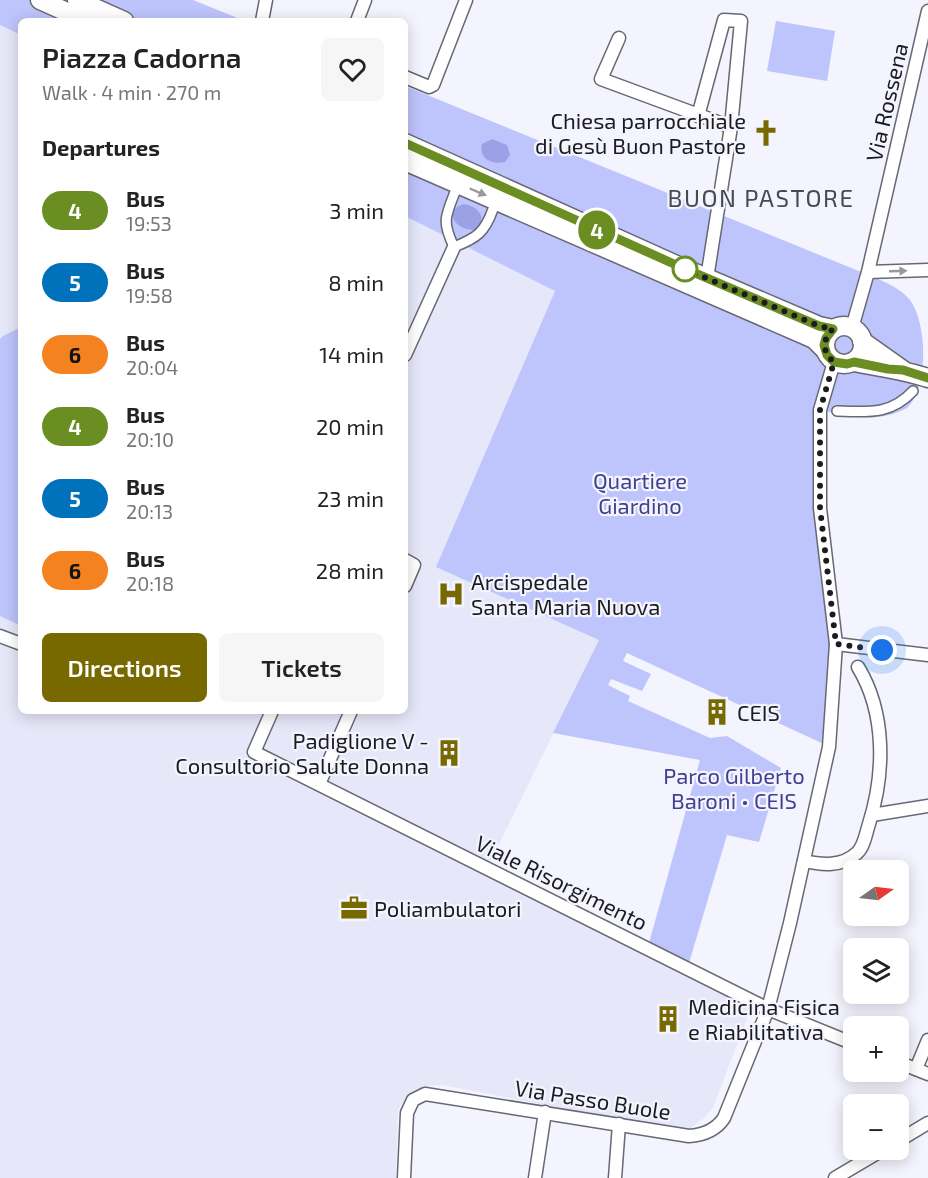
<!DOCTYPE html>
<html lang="en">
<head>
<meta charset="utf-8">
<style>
  :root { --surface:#fff; --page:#f6f6f6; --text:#222; --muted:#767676; --accent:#776900 }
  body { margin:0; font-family:"Exo 2",sans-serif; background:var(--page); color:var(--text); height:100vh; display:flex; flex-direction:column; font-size:22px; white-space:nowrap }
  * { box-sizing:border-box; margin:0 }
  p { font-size:20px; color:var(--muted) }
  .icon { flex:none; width:33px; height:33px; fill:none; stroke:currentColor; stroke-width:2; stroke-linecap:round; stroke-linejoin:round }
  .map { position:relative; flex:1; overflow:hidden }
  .sheet { position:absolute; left:18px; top:18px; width:390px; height:696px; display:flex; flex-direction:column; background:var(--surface); border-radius:9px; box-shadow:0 3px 15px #0003 }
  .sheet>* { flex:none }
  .badge { padding:0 12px; border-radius:20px; font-size:21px; line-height:39px }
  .needle { width:39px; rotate:76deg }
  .controls { position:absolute; left:843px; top:860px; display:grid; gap:12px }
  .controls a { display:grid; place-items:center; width:66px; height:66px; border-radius:9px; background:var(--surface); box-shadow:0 3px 15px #0003; font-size:30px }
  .you { position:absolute; width:30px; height:30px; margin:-15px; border:4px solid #fff; border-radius:50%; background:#1a73e8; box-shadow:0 0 0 9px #1a73e833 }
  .map>.badge { position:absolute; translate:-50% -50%; box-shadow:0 0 0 3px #fff }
  h2 { padding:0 24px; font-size:22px; line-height:54px }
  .round { display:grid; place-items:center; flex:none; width:63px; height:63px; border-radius:9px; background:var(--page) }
  .head { display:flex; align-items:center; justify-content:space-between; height:102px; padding:0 24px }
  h1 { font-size:28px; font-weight:600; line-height:45px }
  .cta { display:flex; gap:12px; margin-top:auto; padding:12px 24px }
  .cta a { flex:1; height:69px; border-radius:9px; background:var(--accent); color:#fff; font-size:24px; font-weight:600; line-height:69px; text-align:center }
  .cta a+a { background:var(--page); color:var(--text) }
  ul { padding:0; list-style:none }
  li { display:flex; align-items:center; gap:18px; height:72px; padding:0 24px }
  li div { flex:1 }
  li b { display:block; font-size:22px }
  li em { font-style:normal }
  li .badge { min-width:66px; font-weight:700; text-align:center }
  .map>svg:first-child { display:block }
</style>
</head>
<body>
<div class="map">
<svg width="928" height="1178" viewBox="0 0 928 1178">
  <rect width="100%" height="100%" fill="#f3f4fe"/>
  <polygon fill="#e6e8f9" points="0,25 21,35 21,711 405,711 405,216 555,291 436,567 600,639 485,872 752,1005 713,1108 704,1118 686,1132 442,1085 427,1086 415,1090 405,1099 398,1110 396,1178 0,1178"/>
  <g fill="#bec4fc">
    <polygon points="0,0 193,0 245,21 21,21 21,35 0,25"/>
    <polygon points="776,21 835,31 827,81 767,71"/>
    <path d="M405,86L871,276C885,282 900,288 910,300C928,325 928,388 907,408C878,424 847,416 817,409L832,644L826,745L627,653L623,661L651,674L642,691L611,679L608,685L630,696L628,701L710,738L727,736L781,768L759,842L727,835L689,963L649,943L700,760L553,733L599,640L436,567L555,291L405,216Z"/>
    <polygon points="21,327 21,626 0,616 0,339 3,336"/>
  </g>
  <g fill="#9ba1e5">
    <path d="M492,139L507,145L510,155L505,162C493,165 478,159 482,144Z"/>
    <path d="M464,204C477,206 487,216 478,229C457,234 441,210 464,204Z"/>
  </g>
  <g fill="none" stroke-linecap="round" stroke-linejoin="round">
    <defs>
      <g id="pedestrian">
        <path d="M455,192C445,217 442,222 454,247C477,238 485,232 493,209"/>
        <path d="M837,411C868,412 891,415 913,391"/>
      </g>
      <g id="minor">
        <polyline points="262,21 266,0"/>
        <polyline points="357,21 365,0"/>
        <polyline points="619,38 601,79 731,127"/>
        <polyline points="405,77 429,87 433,85 466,0"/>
        <polyline points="698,116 724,20 741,21 731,127 707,278"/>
        <polyline points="868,272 928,270"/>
        <polyline points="852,328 868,272 928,11"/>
        <polyline points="405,355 454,247"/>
        <polyline points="405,560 414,565 405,586"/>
        <polyline points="0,636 21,644"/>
        <polyline points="836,644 928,655"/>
        <polyline points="272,711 254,752 768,1009 854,1044"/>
        <polyline points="319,784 351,711"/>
        <polyline points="872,815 928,806"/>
        <path d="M804,861C822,865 842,867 857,853C864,847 866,833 869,824C885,773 886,713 858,667"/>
        <polyline points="898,1062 928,1074"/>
        <polyline points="916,1069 928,1040"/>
        <polyline points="898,1141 928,1123"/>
        <path d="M404,1178L407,1113L413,1100L425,1094L689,1136C704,1135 716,1130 724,1118L768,1009L790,923L829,747L836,644L820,508V410L834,362"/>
        <polyline points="535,1178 545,1112"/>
        <polyline points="615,1178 619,1124"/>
        <polyline points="835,1178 884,1149"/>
      </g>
      <g id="secondary">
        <polyline points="40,0 87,21"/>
        <polyline points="77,0 124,21"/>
        <polyline points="405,143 674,264 819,326 833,329"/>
        <polyline points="405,161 814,339 825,350"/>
        <circle cx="844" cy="345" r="19"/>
        <polyline points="862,341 903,370"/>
        <path d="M854,362C879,367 904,370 928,378"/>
      </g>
    </defs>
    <use href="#pedestrian" stroke="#676871" stroke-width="12"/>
    <use href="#minor" stroke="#676871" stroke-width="15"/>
    <use href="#secondary" stroke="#676871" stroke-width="21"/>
    <use href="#pedestrian" stroke="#fff" stroke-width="9"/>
    <use href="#minor" stroke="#fff" stroke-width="12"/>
    <use href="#secondary" stroke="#fff" stroke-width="18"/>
  </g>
  <defs><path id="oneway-solid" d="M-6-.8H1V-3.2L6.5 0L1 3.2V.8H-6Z" transform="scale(1.5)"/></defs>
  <g fill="#99999b">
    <use href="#oneway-solid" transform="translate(478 192) rotate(23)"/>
    <use href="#oneway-solid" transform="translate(898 271) rotate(-2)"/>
  </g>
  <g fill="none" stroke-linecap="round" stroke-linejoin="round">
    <defs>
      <polyline id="line" points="405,143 674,264 819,326 833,329 826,338 824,345 827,355 834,362 847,364 854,362 888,369 903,370 928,378"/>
    </defs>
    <use href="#line" stroke="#fff" stroke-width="14"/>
    <use href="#line" stroke="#6b8e23" stroke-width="9"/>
    <path stroke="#1c1c20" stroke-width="6" stroke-dasharray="0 10.8" d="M685,269L819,326L833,329C822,339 822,353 834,362L820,410V508L836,644L882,650"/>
  </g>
  <defs>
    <symbol id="church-bare" viewBox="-9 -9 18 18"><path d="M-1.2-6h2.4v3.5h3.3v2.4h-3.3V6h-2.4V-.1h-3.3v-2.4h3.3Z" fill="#776900" stroke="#f3f4fe" stroke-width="2.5" paint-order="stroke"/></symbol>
    <symbol id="hospital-bare" viewBox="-9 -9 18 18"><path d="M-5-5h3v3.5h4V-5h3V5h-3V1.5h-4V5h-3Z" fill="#776900" stroke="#f3f4fe" stroke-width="2.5" paint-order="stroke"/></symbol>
    <symbol id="building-bare" viewBox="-9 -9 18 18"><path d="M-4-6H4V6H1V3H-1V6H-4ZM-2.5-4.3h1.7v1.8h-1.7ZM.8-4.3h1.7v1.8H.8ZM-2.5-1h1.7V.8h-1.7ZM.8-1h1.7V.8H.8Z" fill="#776900" stroke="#f3f4fe" stroke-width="2.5" paint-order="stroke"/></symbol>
    <symbol id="office-bare" viewBox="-9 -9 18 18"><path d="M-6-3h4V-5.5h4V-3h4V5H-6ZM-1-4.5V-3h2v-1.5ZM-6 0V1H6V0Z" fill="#776900" stroke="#f3f4fe" stroke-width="2.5" paint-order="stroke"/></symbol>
  </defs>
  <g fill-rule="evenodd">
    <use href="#church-bare" x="747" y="114" width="38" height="38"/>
    <use href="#hospital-bare" x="432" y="575" width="38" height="38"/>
    <use href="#building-bare" x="698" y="693" width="38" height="38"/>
    <use href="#building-bare" x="430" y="734" width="38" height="38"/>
    <use href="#office-bare" x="335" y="889" width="38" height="38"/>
    <use href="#building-bare" x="649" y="1000" width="38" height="38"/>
  </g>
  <circle fill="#fff" stroke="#6b8e23" stroke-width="3" cx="685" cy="269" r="12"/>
  <g text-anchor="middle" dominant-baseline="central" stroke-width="4.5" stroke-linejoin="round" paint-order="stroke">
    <g font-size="22" fill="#1c1c20" stroke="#f3f4fe">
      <text transform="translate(886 102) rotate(-77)">Via Rossena</text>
      <text transform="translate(562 882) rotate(26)">Viale Risorgimento</text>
      <text transform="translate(593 1099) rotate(9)">Via Passo Buole</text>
    </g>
    <g font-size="22" fill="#1c1c20" stroke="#f3f4fe" text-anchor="start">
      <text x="746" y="120" text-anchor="end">Chiesa parrocchiale<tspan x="746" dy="25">di Gesù Buon Pastore</tspan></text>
      <text x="471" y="581">Arcispedale<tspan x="471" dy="25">Santa Maria Nuova</tspan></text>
      <text x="737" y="712">CEIS</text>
      <text x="429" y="740" text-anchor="end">Padiglione V -<tspan x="429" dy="25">Consultorio Salute Donna</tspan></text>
      <text x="374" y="908">Poliambulatori</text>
      <text x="688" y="1006">Medicina Fisica<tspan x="688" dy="25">e Riabilitativa</tspan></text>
    </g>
    <g font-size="22" fill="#413f8f" stroke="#f3f4fe">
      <text x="640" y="480">Quartiere<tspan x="640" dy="25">Giardino</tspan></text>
      <text x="734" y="775">Parco Gilberto<tspan x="734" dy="25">Baroni • CEIS</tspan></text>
    </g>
    <g font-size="24" letter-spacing="1.5" fill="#484951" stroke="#f3f4fe">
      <text x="761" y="197">BUON PASTORE</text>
    </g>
  </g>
</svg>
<div class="controls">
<a><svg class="needle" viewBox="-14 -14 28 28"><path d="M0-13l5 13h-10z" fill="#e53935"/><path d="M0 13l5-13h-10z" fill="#767676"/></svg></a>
<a><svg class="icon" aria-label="layers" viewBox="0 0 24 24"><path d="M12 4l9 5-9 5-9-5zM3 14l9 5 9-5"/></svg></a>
<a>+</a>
<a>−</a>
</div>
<div class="you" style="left:882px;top:650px"></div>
<b class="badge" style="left:597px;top:230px;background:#6b8e23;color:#fff">4</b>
<section class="sheet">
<div class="head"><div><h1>Piazza Cadorna</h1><p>Walk · 4 min · 270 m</p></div><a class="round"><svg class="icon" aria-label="heart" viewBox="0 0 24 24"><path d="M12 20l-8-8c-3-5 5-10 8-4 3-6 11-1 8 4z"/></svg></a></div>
<h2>Departures</h2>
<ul>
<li><span class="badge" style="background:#6b8e23;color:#fff">4</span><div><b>Bus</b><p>19:53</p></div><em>3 min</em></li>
<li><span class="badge" style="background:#0072bc;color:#fff">5</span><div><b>Bus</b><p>19:58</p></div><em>8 min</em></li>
<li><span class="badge" style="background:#f58220;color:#111">6</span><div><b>Bus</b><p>20:04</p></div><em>14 min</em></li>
<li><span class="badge" style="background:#6b8e23;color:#fff">4</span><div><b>Bus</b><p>20:10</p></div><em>20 min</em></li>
<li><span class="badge" style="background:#0072bc;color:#fff">5</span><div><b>Bus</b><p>20:13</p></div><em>23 min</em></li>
<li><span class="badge" style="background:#f58220;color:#111">6</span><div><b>Bus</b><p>20:18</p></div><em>28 min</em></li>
</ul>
<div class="cta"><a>Directions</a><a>Tickets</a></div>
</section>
</div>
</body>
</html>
